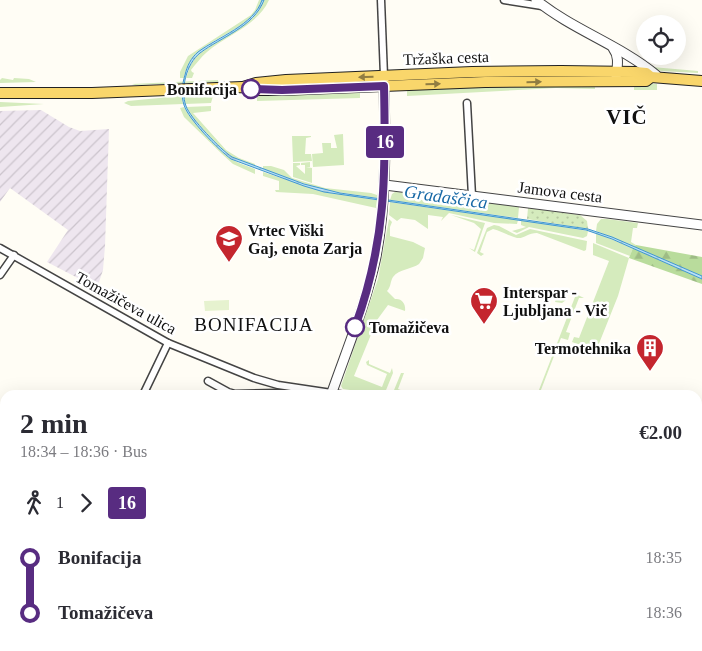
<!DOCTYPE html>
<html lang="en">
<head>
<meta charset="utf-8">
<style>
  :root { --surface:#fff; --page:#f2f2f3; --text:#2b2b33; --muted:#7c7c81 }
  body { margin:0; font-family:Georgia,serif; background:var(--page); color:var(--text); height:100vh; display:flex; flex-direction:column; font-size:19px; white-space:nowrap }
  * { box-sizing:border-box; margin:0 }
  p { font-size:16px; color:var(--muted) }
  .icon { flex:none; width:28px; height:28px; fill:none; stroke:currentColor; stroke-width:2; stroke-linecap:round; stroke-linejoin:round }
  .map { position:relative; flex:1; overflow:hidden }
  .side { position:absolute; left:0px; top:390px; width:702px; height:261px; display:flex; flex-direction:column; background:var(--surface); border-radius:15px 15px 0 0; box-shadow:0 5px 20px #0002 }
  .side>* { flex:none }
  .badge { padding:0 10px; border-radius:4px; font-size:18px; line-height:32px }
  .buttons { position:absolute; left:636px; top:15px; display:grid; gap:10px }
  .buttons a { display:grid; place-items:center; width:50px; height:50px; border-radius:50%; background:var(--surface); box-shadow:0 5px 20px #0002; font-size:25px }
  .map>.badge { position:absolute; translate:-50% -50%; box-shadow:0 0 0 2px #fff }
  .legs { display:flex; align-items:center; gap:8px; height:55px; padding:0 20px; font-size:16px }
  .legs p { margin-inline-start:auto }
  .overview { display:flex; align-items:center; justify-content:space-between; height:85px; padding:0 20px }
  h1 { font-size:28px; font-weight:700; line-height:38px }
  ul { padding:0 20px; list-style:none }
  li { display:flex; align-items:center; gap:18px; height:55px; font-size:19px }
  li i { display:grid; place-items:center; width:8px; height:100%; margin:0 6px; background:currentColor }
  li i::after { content:''; width:12px; height:12px; margin:-6px; border:4px solid; border-radius:50%; background:var(--surface) }
  li p { margin-inline-start:auto }
  li:first-child i { background:linear-gradient(#0000 50%,currentColor 0) }
  li:last-child i { background:linear-gradient(currentColor 50%,#0000 0) }
  .map>svg:first-child { display:block }
</style>
</head>
<body>
<div class="map">
<svg width="702" height="651" viewBox="0 0 702 651">
  <defs>
    <pattern id="industrial-furrows" width="10" height="10" patternUnits="userSpaceOnUse" patternTransform="scale(1.25)"><rect width="10" height="10" fill="#eee6ef"/><path d="M-1 1l2-2M0 10L10 0M9 11l2-2" fill="none" stroke="#cbc4cc"/></pattern>
    <pattern id="forest-firs" width="22" height="20" patternUnits="userSpaceOnUse" patternTransform="scale(1.25)"><rect width="22" height="20" fill="#b9dc9c"/><path d="M5 1l3.5 6h-7zM16 11l3.5 6h-7z" fill="#9ebc85"/></pattern>
    <pattern id="garden-dots" width="8" height="8" patternUnits="userSpaceOnUse" patternTransform="scale(1.25)"><rect width="8" height="8" fill="#d5ebbd"/><path d="M2 2h.1M6 6h.1" fill="none" stroke="#b6c8a1" stroke-width="1.8" stroke-linecap="round"/></pattern>
    <pattern id="water-waves" width="16" height="10" patternUnits="userSpaceOnUse" patternTransform="scale(1.25)"><rect width="16" height="10" fill="#b9e0f7"/><path d="M0 5q4-4 8 0t8 0" fill="none" stroke="#9ebfd3"/></pattern>
  </defs>
  <rect width="100%" height="100%" fill="#fffdf5"/>
  <g fill="url(#industrial-furrows)">
    <polygon points="41,110 69,127 80,131 109,129 105,246 103,270 97,288 47,262 68,230 10,188 0,202 0,111"/>
    <polygon points="702,627 702,651 314,651 316,646 698,646 698,629 700,630"/>
  </g>
  <g fill="#d5ebbd">
    <path d="M259,0H262C252,30 212,35 194,57C188,63 186,70 184,78H180V72L188,56L251,15L255,10Z"/>
    <path d="M264,0H269C257,26 228,34 207,52C201,57 196,64 191,70L192,72L194,73L192,78H186L190,66L197,55L252,19L261,7Z"/>
    <polygon points="652,67 698,71 698,73 661,71"/>
    <polygon points="2,78 13,80 14,78 29,79 36,82 0,83 0,80"/>
    <polygon points="218,80 218,82 135,85 132,84"/>
    <polygon points="634,83 657,84 657,90 634,90"/>
    <polygon points="595,84 595,89 556,88 407,96 407,88"/>
    <polygon points="278,93 307,95 360,93 360,98 257,101 257,96"/>
    <polygon points="180,96 182,97 183,104 131,106 124,103 128,101"/>
    <polygon points="189,96 213,96 211,103 185,104 184,97"/>
    <polygon points="0,102 44,104 0,107"/>
    <path d="M211,106V111L193,113L226,150L239,158L255,164V167C249,165 242,163 236,160C223,153 194,121 186,107Z"/>
    <path d="M184,107C190,120 221,153 233,160C240,164 248,166 255,169V174L233,164L222,154L184,117L180,108Z"/>
    <polygon points="343,134 344,165 313,167 312,154 323,153 322,143 331,143 331,148 337,148 334,135"/>
    <polygon points="292,136 311,136 311,137 306,138 305,154 311,154 312,161 293,162"/>
    <polygon points="310,162 310,167 306,167 312,168 312,183 293,177 293,163 300,163 300,165 296,166 305,174 305,165 301,165 301,163"/>
    <polygon points="263,166 271,166 284,170 292,178 325,188 371,193 377,195 377,198 324,190 263,170"/>
    <polygon points="263,172 324,192 377,200 376,208 313,194 276,192 275,190 279,190 279,181 263,176"/>
    <polygon points="395,192 410,193 415,199 455,205 451,198 519,207 518,218 390,200 392,194"/>
    <polygon points="390,202 518,220 517,224 494,223 449,213 441,221 443,217 428,215 428,229 415,220 401,218 397,221 389,215"/>
    <polygon points="451,215 485,223 475,252 469,248 474,250 481,229 474,223"/>
    <path d="M389,219L392,222L390,227V236L413,242L425,248L423,258L419,264C412,269 399,269 393,277C390,282 391,287 387,291L395,299C402,298 406,304 405,311L388,305L377,320L354,376L382,387L387,374L367,365L366,362L369,360V364L390,373L392,368L393,373L384,395L343,389L341,386L378,279Z"/>
    <polygon points="601,219 607,219 638,223 637,228 633,228 631,242 636,245 634,247 596,231 597,224"/>
    <polygon points="521,220 588,231 587,236 583,238 529,227 517,233 512,231 526,227 521,225"/>
    <path d="M494,225L499,226L516,235L530,229L587,241L586,250L584,251L537,233C528,233 524,239 517,238C509,236 501,231 493,229L487,232L480,252L484,254L481,256L477,253L487,228Z"/>
    <polygon points="596,233 633,248 630,256 596,243"/>
    <polygon points="593,243 629,258 618,296 596,351 572,342 574,337 579,338 609,261 593,255"/>
    <polygon points="559,288 564,289 567,292 566,300 562,303 555,302 557,295 547,291"/>
    <polygon points="578,295 584,298 579,298 566,332 570,333 568,340 561,338 539,395 537,395 575,297"/>
    <polygon points="401,373 404,373 398,389 414,395 392,395"/>
    <polygon points="0,431 5,435 5,463 0,460"/>
    <polygon points="0,532 5,542 5,571 0,561"/>
    <polygon points="59,646 87,646 93,651 65,651"/>
  </g>
  <g fill="url(#forest-firs)">
    <polygon points="636,245 702,257 702,276 634,247"/>
    <polygon points="633,248 702,279 702,284 629,258"/>
  </g>
  <g fill="url(#garden-dots)">
    <polygon points="528,208 580,215 587,221 588,229 527,219"/>
    <polygon points="0,592 5,600 5,646 34,646 37,651 0,651"/>
  </g>
  <g fill="#e6f2cf">
    <polygon points="229,300 229,310 205,311 204,301"/>
    <polygon points="259,646 281,646 294,651 258,651"/>
  </g>
  <g fill="url(#water-waves)" stroke="#3f96cf">
    <path d="M262,0H264C254,27 221,37 200,53C186,64 180,90 186,106C190,118 221,150 232,157L304,184L340,193L588,229L612,237L702,276V279L612,239L586,230L324,192L304,186L231,159C219,150 188,119 184,105C181,96 182,84 185,75C187,66 191,58 198,52C218,37 254,25 262,0Z"/>
    <polygon points="0,561 5,571 5,592 0,582"/>
  </g>
  <g fill="none" stroke-linecap="round" stroke-linejoin="round">
    <defs>
      <g id="minor">
        <polyline points="381,0 384,76"/>
        <polyline points="504,0 542,6"/>
        <polyline points="467,103 472,196"/>
        <polyline points="0,248 168,343 254,378 278,385 345,395"/>
        <polyline points="0,275 14,255"/>
        <polyline points="208,381 228,392 235,394 277,393 293,395"/>
        <polyline points="143,395 168,343"/>
        <polyline points="698,464 702,465"/>
        <polyline points="535,646 548,651"/>
      </g>
      <g id="tertiary">
        <path d="M536,0C573,30 620,45 656,75"/>
        <path d="M613,48C620,57 617,67 616,78"/>
        <polyline points="385,185 702,225"/>
        <path d="M331,395C347,349 366,304 376,257C387,199 385,139 384,81"/>
        <polyline points="236,651 238,646"/>
      </g>
      <g id="primary">
        <polyline points="243,87 256,83 286,80 472,72 561,71 636,72 646,73 651,77 702,81"/>
        <polyline points="0,93 92,93 242,87 257,90 282,90 485,82 646,81 651,77"/>
      </g>
    </defs>
    <use href="#minor" stroke="#444" stroke-width="9"/>
    <use href="#tertiary" stroke="#444" stroke-width="11"/>
    <use href="#primary" stroke="#222" stroke-width="12"/>
    <use href="#minor" stroke="#fff" stroke-width="6"/>
    <use href="#tertiary" stroke="#fff" stroke-width="9"/>
    <use href="#primary" stroke="#f9d66b" stroke-width="10"/>
  </g>
  <defs><path id="oneway-solid" d="M-6-.8H1V-3.2L6.5 0L1 3.2V.8H-6Z" transform="scale(1.25)"/></defs>
  <g fill="#917d42">
    <use href="#oneway-solid" transform="translate(366 77) rotate(178)"/>
    <use href="#oneway-solid" transform="translate(534 82) rotate(-1)"/>
    <use href="#oneway-solid" transform="translate(433 84) rotate(-2)"/>
  </g>
  <g fill="none" stroke-linecap="round" stroke-linejoin="round">
    <defs>
      <path id="line-1" d="M251,89L282,90L384,86C386,174 386,242 355,327"/>
    </defs>
    <use href="#line-1" stroke="#fff" stroke-width="11"/>
    <use href="#line-1" stroke="#582c81" stroke-width="8"/>
  </g>
  <defs>
    <symbol id="school-pin" viewBox="-11 -11 22 30"><path d="M0 17L-7.5 6A9.5 9.5 0 1 1 7.5 6Z" fill="#c4262e" stroke="#fff"/><path d="M0-5L7-2L0 1L-7-2ZM-4 1L0 2.5L4 1V4Q0 6-4 4Z" fill="#fff"/></symbol>
    <symbol id="supermarket-pin" viewBox="-11 -11 22 30"><path d="M0 17L-7.5 6A9.5 9.5 0 1 1 7.5 6Z" fill="#c4262e" stroke="#fff"/><path d="M-6-5.5h2.5l.6 2H6L4.5 2H-2.5L-4.4-4H-6ZM-1.5 3.2a1.3 1.3 0 1 0 .1 0ZM3 3.2a1.3 1.3 0 1 0 .1 0Z" fill="#fff"/></symbol>
    <symbol id="building-pin" viewBox="-11 -11 22 30"><path d="M0 17L-7.5 6A9.5 9.5 0 1 1 7.5 6Z" fill="#c4262e" stroke="#fff"/><path d="M-4-6H4V6H1V3H-1V6H-4ZM-2.5-4.3h1.7v1.8h-1.7ZM.8-4.3h1.7v1.8H.8ZM-2.5-1h1.7V.8h-1.7ZM.8-1h1.7V.8H.8Z" fill="#fff"/></symbol>
  </defs>
  <g fill-rule="evenodd">
    <use href="#school-pin" x="213" y="223" width="32" height="43"/>
    <use href="#supermarket-pin" x="468" y="285" width="32" height="43"/>
    <use href="#building-pin" x="634" y="332" width="32" height="43"/>
  </g>
  <g fill="#fff" stroke="#582c81" stroke-width="2.5">
    <circle cx="251" cy="89" r="9"/>
    <circle cx="355" cy="327" r="9"/>
  </g>
  <g text-anchor="middle" dominant-baseline="central" stroke-width="5" stroke-linejoin="round" paint-order="stroke">
    <g font-size="16" fill="#111" stroke="#fff">
      <text transform="translate(446 58) rotate(-2)">Tržaška cesta</text>
      <text transform="translate(560 192) rotate(7)">Jamova cesta</text>
      <text transform="translate(126 303) rotate(29)">Tomažičeva ulica</text>
    </g>
    <g font-size="16" font-weight="bold" fill="#111" stroke="#fff" text-anchor="end">
      <text x="237" y="89">Bonifacija</text>
      <text x="369" y="327" text-anchor="start">Tomažičeva</text>
    </g>
    <g font-size="16" font-weight="bold" fill="#111" stroke="#fff" text-anchor="start">
      <text x="248" y="230">Vrtec Viški<tspan x="248" dy="18">Gaj, enota Zarja</tspan></text>
      <text x="503" y="292">Interspar -<tspan x="503" dy="18">Ljubljana - Vič</tspan></text>
      <text x="631" y="348" text-anchor="end">Termotehnika</text>
    </g>
    <g font-size="18" font-style="italic" fill="#1768a6" stroke="#fff">
      <text transform="translate(446 197) rotate(8)">Gradaščica</text>
    </g>
    <g font-size="19" letter-spacing="1" fill="#111" stroke="#fff">
      <text x="254" y="324">BONIFACIJA</text>
    </g>
    <g font-size="21" font-weight="bold" letter-spacing="1" fill="#111" stroke="#fff">
      <text x="627" y="117">VIČ</text>
    </g>
  </g>
</svg>
<div class="buttons">
<a><svg class="icon" aria-label="locate" viewBox="0 0 24 24"><circle cx="12" cy="12" r="6"/><path d="M12 2v4M12 18v4M2 12h4M18 12h4"/></svg></a>
</div>
<b class="badge" style="left:385px;top:142px;background:#582c81;color:#fff">16</b>
<section class="side">
<div class="overview"><div><h1>2 min</h1><p>18:34 – 18:36 · Bus</p></div><b>€2.00</b></div>
<div class="legs"><svg class="icon" aria-label="walk" viewBox="0 0 24 24"><circle cx="13" cy="4" r="2"/><path d="M13 8l-2 6 4 7M11 14l-3 7M7 12l3-4h3l4 4"/></svg>1<svg class="icon" aria-label="forward" viewBox="0 0 24 24"><path d="M9 5l7 7-7 7"/></svg><b class="badge" style="background:#582c81;color:#fff">16</b></div>
<ul>
<li><i style="color:#582c81"></i><b>Bonifacija</b><p>18:35</p></li>
<li><i style="color:#582c81"></i><b>Tomažičeva</b><p>18:36</p></li>
</ul>
</section>
</div>
</body>
</html>
